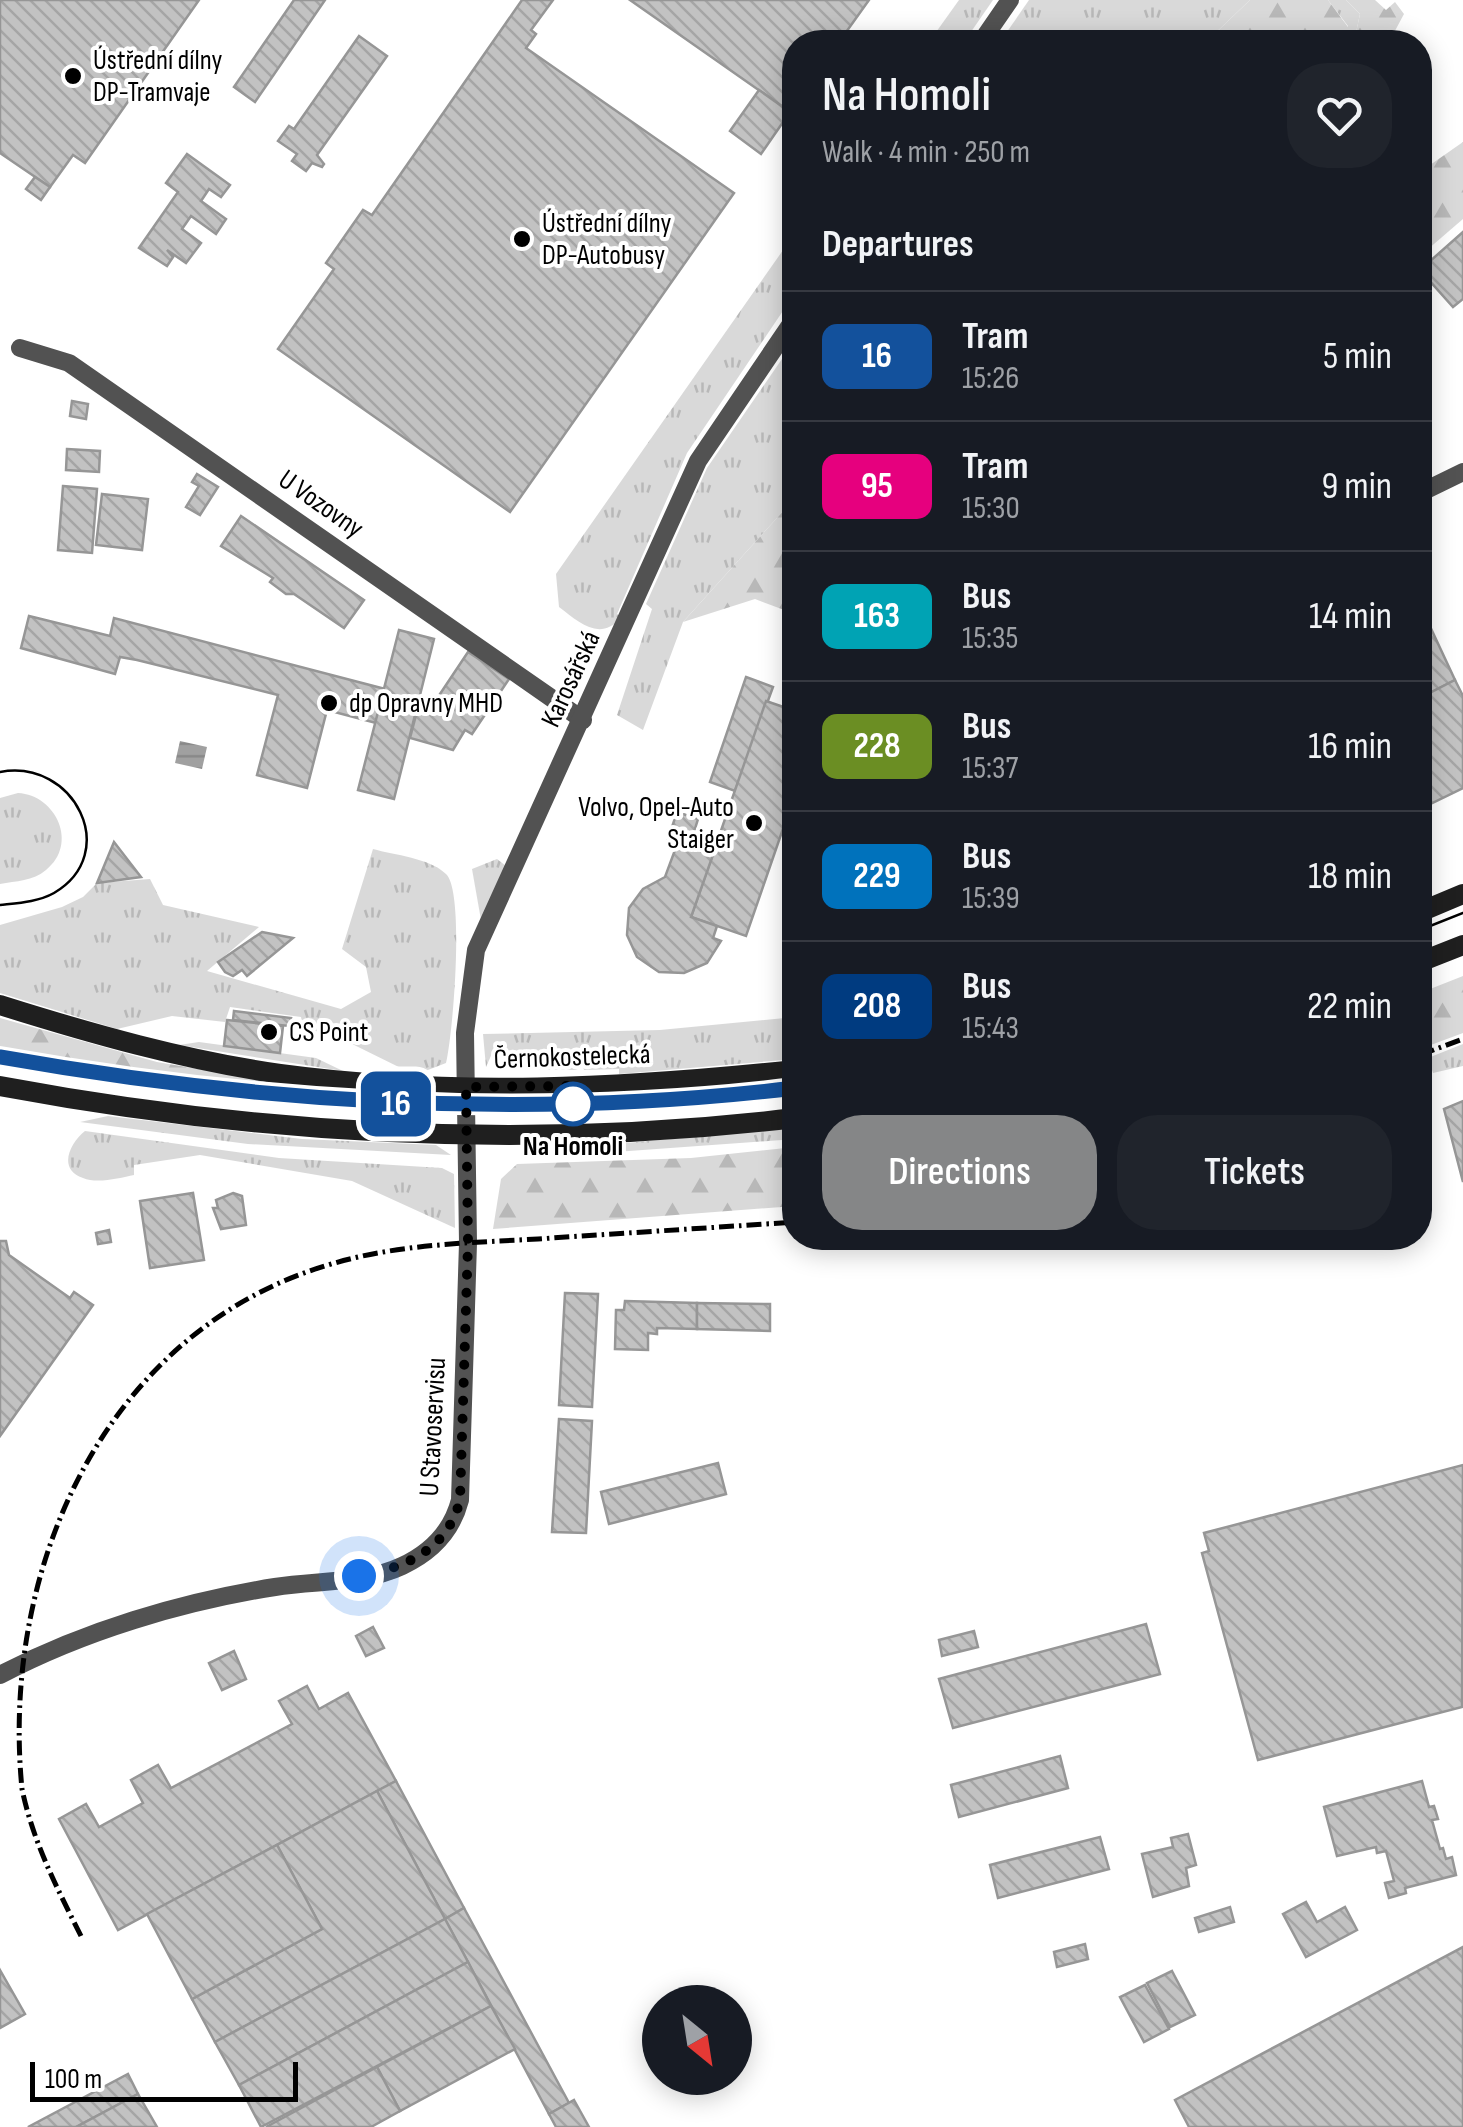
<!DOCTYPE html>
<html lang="en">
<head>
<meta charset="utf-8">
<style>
  :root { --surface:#171b24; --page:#20242c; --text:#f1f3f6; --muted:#9ea1a6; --line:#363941; --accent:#858687 }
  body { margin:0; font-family:"Sofia Sans Condensed",sans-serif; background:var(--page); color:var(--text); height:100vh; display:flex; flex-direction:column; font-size:38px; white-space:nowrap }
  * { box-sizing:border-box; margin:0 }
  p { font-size:32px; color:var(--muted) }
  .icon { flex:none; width:55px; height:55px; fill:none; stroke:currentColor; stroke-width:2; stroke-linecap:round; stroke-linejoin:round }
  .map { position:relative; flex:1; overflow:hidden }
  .drawer { position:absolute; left:782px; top:30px; width:650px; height:1220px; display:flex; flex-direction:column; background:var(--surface); border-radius:40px; box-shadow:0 5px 25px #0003 }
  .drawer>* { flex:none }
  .badge { padding:0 20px; border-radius:15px; font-size:35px; line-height:65px }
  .needle { width:65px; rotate:150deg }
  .buttons { position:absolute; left:642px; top:1985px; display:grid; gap:20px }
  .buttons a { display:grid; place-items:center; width:110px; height:110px; border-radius:50%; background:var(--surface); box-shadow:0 5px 25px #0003; font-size:50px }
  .scale { position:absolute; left:30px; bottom:25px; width:268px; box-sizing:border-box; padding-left:10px; border:5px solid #000; border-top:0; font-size:28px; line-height:35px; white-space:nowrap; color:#000; -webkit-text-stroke:8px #fff; paint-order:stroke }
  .you { position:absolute; width:50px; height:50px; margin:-25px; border:8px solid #fff; border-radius:50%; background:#1a73e8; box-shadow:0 0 0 15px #1a73e833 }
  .map>.badge { position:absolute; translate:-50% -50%; box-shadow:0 0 0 5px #fff }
  h2 { padding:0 40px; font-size:38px; line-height:90px }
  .round { display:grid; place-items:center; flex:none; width:105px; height:105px; border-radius:40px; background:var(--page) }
  .headline { display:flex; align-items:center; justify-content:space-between; height:170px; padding:0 40px }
  h1 { font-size:48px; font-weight:600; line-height:75px }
  .cta { display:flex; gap:20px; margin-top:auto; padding:20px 40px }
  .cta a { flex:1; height:115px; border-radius:40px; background:var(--accent); color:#fff; font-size:40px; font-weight:600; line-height:115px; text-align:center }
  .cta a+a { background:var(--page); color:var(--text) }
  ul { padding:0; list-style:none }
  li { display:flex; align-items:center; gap:30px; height:130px; padding:0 40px; border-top:2px solid var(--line) }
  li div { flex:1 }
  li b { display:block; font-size:38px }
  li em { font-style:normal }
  li .badge { min-width:110px; font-weight:700; text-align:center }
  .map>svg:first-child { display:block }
</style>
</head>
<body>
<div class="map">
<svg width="1463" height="2127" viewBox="0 0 1463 2127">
  <defs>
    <pattern id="grass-tufts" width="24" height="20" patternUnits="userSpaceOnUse" patternTransform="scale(2.5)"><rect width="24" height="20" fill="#d9d9d9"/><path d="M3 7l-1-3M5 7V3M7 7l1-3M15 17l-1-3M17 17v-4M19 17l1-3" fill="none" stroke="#b8b8b8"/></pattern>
    <pattern id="forest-firs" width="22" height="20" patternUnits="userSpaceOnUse" patternTransform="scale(2.5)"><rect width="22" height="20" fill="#d9d9d9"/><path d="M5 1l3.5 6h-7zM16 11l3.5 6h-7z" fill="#b8b8b8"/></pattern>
    <pattern id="water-rules" width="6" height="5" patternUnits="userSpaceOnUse" patternTransform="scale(2.5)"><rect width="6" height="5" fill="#a0a0a0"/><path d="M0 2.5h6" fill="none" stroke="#888"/></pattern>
    <pattern id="building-back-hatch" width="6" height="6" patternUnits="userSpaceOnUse" patternTransform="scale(2.5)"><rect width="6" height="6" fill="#c2c2c2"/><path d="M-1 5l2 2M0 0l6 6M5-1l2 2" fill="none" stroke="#a5a5a5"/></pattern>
  </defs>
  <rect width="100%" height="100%" fill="#fff"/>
  <g fill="url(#grass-tufts)">
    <polygon points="959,0 993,0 964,42 929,42"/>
    <polygon points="1029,0 1250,0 1206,42 1000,42"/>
    <polygon points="1328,0 1346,0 1360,14 1354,42 1348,42 1348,26"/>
    <path d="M795,233V293L687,453L617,614L621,618C599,642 579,622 559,607L556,574Z"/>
    <polygon points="795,340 795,498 683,622 643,730 617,715 652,609 646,604 707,468"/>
    <path d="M18,793C56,795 79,844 46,870C33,881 16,881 0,884V798Z"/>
    <path d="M373,849C394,855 430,858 446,874C465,892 453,1034 446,1063L415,1075L344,1040L303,1027L301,1017L230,1007L225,1022L172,1016L117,1029L0,993V925L62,907L83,897L97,883L150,879L163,905L259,927L207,971L341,1009L371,992L366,967L342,949Z"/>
    <polygon points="497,859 506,866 481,920 472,869"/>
    <polygon points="795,1017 795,1059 619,1074 619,1069 584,1070 583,1066 576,1070 504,1069 507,1053 494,1049 486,1067 483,1034 660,1030"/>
    <polygon points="199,1042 316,1058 343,1071 179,1045"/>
    <polygon points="1463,1044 1463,1066 1433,1073 1428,1058"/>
    <polygon points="108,1116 302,1139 436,1145 451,1155 248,1144 80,1122"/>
    <polygon points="795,1128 795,1139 615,1152 615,1144"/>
    <path d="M85,1131L279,1158L442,1168L454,1174L455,1228L352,1181L200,1155L134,1165V1175C120,1178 97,1184 83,1178C57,1169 70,1143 85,1131Z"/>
  </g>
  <g fill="url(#forest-firs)">
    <polygon points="1250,0 1328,0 1348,27 1348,42 1206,42"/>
    <polygon points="1346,0 1375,0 1386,10 1395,2 1404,14 1389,42 1354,42 1360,14"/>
    <polygon points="1463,142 1463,219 1420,256 1420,172"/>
    <polygon points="795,498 795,614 755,599 683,622"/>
    <polygon points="1463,976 1463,1033 1420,1049 1420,993"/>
    <polygon points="0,1018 157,1062 351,1095 212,1086 0,1051"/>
    <polygon points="795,1147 795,1206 493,1229 501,1179 517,1164 691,1158"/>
  </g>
  <polygon fill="url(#water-rules)" points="180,741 207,747 202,769 175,763"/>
  <g fill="url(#building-back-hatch)" stroke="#969696" stroke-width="2.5">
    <polygon points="0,0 199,0 85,163 73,155 50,187 0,153"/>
    <polygon points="294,0 325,0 255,102 234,87"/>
    <polygon points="522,0 553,0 531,30 536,34 526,48 734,193 510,512 278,349 334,269 326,263 363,210 372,215"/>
    <polygon points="630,0 869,0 839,42 795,42 795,105 790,112"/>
    <polygon points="359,36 387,56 317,155 324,164 322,167 312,163 306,171 292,161 297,154 278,141 289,126 294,129"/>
    <polygon points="759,90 790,112 761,154 730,131"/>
    <polygon points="187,154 230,185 221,197 209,189 201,201 226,219 216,234 191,216 182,229 201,243 186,263 167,250 173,257 167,266 139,248 178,192 166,183"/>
    <polygon points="35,177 50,187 41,200 26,189"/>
    <polygon points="1463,232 1463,299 1453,307 1420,270"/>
    <polygon points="72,401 88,404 86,419 70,416"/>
    <polygon points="67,449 100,451 99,472 66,470"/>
    <polygon points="197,474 218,487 200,515 186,507 199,486 192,482"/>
    <polygon points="63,486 97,489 92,553 58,550"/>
    <polygon points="102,494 148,499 142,550 96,545"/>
    <polygon points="241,516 364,600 344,628 294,594 286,594 270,582 273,578 221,546"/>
    <polygon points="1420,605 1455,680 1420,698"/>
    <polygon points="29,616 110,636 114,618 385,689 376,723 327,710 307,788 257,775 278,695 137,660 120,657 115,674 21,648"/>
    <polygon points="399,630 434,639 394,799 358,790"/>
    <polygon points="468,652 509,679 472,734 465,730 453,750 410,738 420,700 434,703"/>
    <polygon points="746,677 773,687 735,791 710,782"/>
    <polygon points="1455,680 1463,696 1463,788 1420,809 1420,698"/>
    <polygon points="766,701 795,711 795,794 746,936 691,917"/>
    <polygon points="677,812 698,819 690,845 714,852 691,917 717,926 713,938 721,941 707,963 684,973 659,972 637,957 627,935 629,908 643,889 665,877 678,842 668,839"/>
    <polygon points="114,842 141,877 97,883"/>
    <polygon points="262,932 293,938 247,976 242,970 233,976 225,972 218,962"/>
    <polygon points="234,1011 291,1018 289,1026 233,1020"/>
    <polygon points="227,1020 283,1026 280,1053 224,1046"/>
    <polygon points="1463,1101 1463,1182 1444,1109"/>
    <polygon points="193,1193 204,1260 150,1268 140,1201"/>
    <polygon points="233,1193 242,1196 246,1225 221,1229 213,1208 218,1208 216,1200"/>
    <polygon points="109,1230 111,1242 98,1244 96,1233"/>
    <polygon points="0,1241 6,1241 9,1255 70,1298 74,1292 93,1305 0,1436"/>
    <polygon points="565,1293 598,1294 592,1407 559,1405"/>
    <polygon points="625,1301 697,1303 697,1329 657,1328 657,1334 648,1333 648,1350 615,1349 616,1310 624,1310"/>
    <polygon points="697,1303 770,1304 770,1331 697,1329"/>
    <polygon points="559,1419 592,1421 586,1533 552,1532"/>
    <polygon points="718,1463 726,1494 609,1524 601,1492"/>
    <polygon points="1463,1465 1462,1707 1258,1760 1202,1553 1209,1551 1204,1533"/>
    <polygon points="1146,1624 1160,1674 953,1728 939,1679"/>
    <polygon points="373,1627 384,1648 366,1656 356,1636"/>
    <polygon points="974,1631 978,1647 942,1656 939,1640"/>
    <polygon points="234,1651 246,1679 222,1690 209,1663"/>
    <polygon points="307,1686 319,1709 348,1693 396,1781 118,1930 59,1819 86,1804 99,1827 143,1803 131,1780 158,1765 171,1788 292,1724 279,1701"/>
    <polygon points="1060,1756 1068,1788 959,1817 951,1785"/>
    <polygon points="396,1781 464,1908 445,1919 377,1791"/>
    <polygon points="1422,1781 1429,1807 1434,1806 1438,1819 1432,1820 1440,1849 1443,1848 1446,1859 1452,1857 1456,1875 1405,1888 1406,1893 1389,1898 1385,1883 1394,1881 1386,1851 1377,1853 1376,1847 1337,1856 1324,1807"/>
    <polygon points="377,1791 445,1919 215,2042 192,1999 322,1929 277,1845"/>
    <polygon points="1188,1834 1196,1865 1186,1868 1189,1886 1153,1897 1142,1854 1173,1847 1171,1838"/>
    <polygon points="1100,1837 1109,1869 998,1898 990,1865"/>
    <polygon points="277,1845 322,1929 192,1999 147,1914"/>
    <polygon points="1306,1902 1317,1922 1345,1907 1357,1930 1306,1957 1283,1914"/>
    <polygon points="1230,1907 1234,1922 1199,1932 1195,1918"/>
    <polygon points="464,1908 569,2103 549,2114 445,1919"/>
    <polygon points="445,1919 468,1962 239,2085 215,2042"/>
    <polygon points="1085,1944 1088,1959 1057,1967 1054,1952"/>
    <polygon points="1463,1947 1463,2127 1189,2127 1175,2100"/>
    <polygon points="468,1962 491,2006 261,2127 239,2085"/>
    <polygon points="0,1970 25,2014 0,2028"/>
    <polygon points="1172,1971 1195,2015 1170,2027 1147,1983"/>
    <polygon points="1145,1985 1169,2029 1144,2042 1120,1997"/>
    <polygon points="491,2006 515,2049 400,2111 377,2067"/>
    <polygon points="377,2067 400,2111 371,2127 266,2127"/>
    <polygon points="128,2074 138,2094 76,2127 28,2127"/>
    <polygon points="138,2094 157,2127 76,2127"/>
    <polygon points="574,2100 589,2127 556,2127 549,2114"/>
  </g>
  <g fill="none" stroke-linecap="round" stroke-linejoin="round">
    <g stroke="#525252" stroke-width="18">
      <polyline points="981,42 1010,0"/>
      <polyline points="20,348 69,363 583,720"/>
      <polyline points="1420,493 1463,472"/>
      <path d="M0,1675C84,1631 181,1602 275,1587C316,1580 364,1584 402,1566C432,1552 452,1531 460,1500L468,1243L465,1033L476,950L698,461L795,318"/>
    </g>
    <g stroke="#1f1f1f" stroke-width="20">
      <polyline points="1420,912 1463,894"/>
      <polyline points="1420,962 1463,945"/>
      <path d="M0,1005C92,1034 184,1060 280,1074C451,1097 624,1088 795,1070"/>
      <path d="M0,1086C262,1135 530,1150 795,1118"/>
    </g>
    <g stroke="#000" stroke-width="2.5">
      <path d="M0,772C74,758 122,853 54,893C38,902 18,903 0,905"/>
      <polyline points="1420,930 1463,913"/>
      <path d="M0,1057C264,1106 529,1119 795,1088"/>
    </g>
    <g stroke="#000" stroke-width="5" stroke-dasharray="15 5 2.5 5" stroke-linecap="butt">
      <polyline points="1420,1055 1463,1039"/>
      <path d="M81,1936C57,1888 33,1842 22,1789C0,1566 107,1331 328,1265C396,1244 467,1243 538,1239C623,1233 709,1228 795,1222"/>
    </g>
  </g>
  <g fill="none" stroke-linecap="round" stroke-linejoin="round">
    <defs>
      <path id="line" d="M0,1057C264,1104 528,1120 795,1088"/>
    </defs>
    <use href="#line" stroke="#fff" stroke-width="22"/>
    <use href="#line" stroke="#13519c" stroke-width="15"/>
    <path stroke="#000" stroke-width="10" stroke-dasharray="0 18" d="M359,1576C406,1568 448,1549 460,1500L468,1243L466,1087L567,1086L573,1104"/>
  </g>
  <g fill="#000" stroke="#fff" stroke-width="4">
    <circle cx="73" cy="76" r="10"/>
    <circle cx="522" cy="239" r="10"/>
    <circle cx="329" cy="703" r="10"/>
    <circle cx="754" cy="823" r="10"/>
    <circle cx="269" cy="1032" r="10"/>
  </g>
  <circle fill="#fff" stroke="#13519c" stroke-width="5" cx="573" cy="1104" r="20"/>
  <g text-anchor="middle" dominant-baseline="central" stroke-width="8" stroke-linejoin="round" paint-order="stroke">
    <g font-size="28" fill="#000" stroke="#fff" text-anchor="start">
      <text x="93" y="60">Ústřední dílny<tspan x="93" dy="32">DP-Tramvaje</tspan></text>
      <text x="542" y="223">Ústřední dílny<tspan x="542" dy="32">DP-Autobusy</tspan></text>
      <text x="349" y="703">dp Opravny MHD</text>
      <text x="734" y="807" text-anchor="end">Volvo, Opel-Auto<tspan x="734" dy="32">Staiger</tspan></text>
      <text x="289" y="1032">CS Point</text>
    </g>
    <g font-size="28" fill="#000" stroke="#fff">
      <text transform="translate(321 504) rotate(35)">U Vozovny</text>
      <text transform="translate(571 679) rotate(-65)">Karosářská</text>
      <text transform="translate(572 1057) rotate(-2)">Černokostelecká</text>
      <text transform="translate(433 1427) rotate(-87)">U Stavoservisu</text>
    </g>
    <g font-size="28" font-weight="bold" fill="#000" stroke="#fff">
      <text x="573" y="1146">Na Homoli</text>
    </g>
  </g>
</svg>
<div class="buttons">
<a><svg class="needle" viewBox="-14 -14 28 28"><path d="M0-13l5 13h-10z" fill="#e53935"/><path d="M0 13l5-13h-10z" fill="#9ea1a6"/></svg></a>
</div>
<div class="scale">100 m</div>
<div class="you" style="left:359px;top:1576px"></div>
<b class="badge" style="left:396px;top:1104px;background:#13519c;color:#fff">16</b>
<section class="drawer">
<div class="headline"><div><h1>Na Homoli</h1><p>Walk · 4 min · 250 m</p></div><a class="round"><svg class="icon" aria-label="heart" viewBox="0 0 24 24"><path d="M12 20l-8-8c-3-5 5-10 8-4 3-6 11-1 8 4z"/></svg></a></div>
<h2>Departures</h2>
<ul>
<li><span class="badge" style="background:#13519c;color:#fff">16</span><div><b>Tram</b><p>15:26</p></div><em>5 min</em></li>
<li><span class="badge" style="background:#e6007e;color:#fff">95</span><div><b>Tram</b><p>15:30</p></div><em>9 min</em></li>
<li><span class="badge" style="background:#00a3b4;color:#fff">163</span><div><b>Bus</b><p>15:35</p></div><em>14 min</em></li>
<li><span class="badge" style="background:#6b8e23;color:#fff">228</span><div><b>Bus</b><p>15:37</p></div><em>16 min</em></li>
<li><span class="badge" style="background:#0072bc;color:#fff">229</span><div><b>Bus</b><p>15:39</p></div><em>18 min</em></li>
<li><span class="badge" style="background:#003b80;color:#fff">208</span><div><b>Bus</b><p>15:43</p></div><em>22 min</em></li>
</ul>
<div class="cta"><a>Directions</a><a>Tickets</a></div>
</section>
</div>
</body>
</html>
